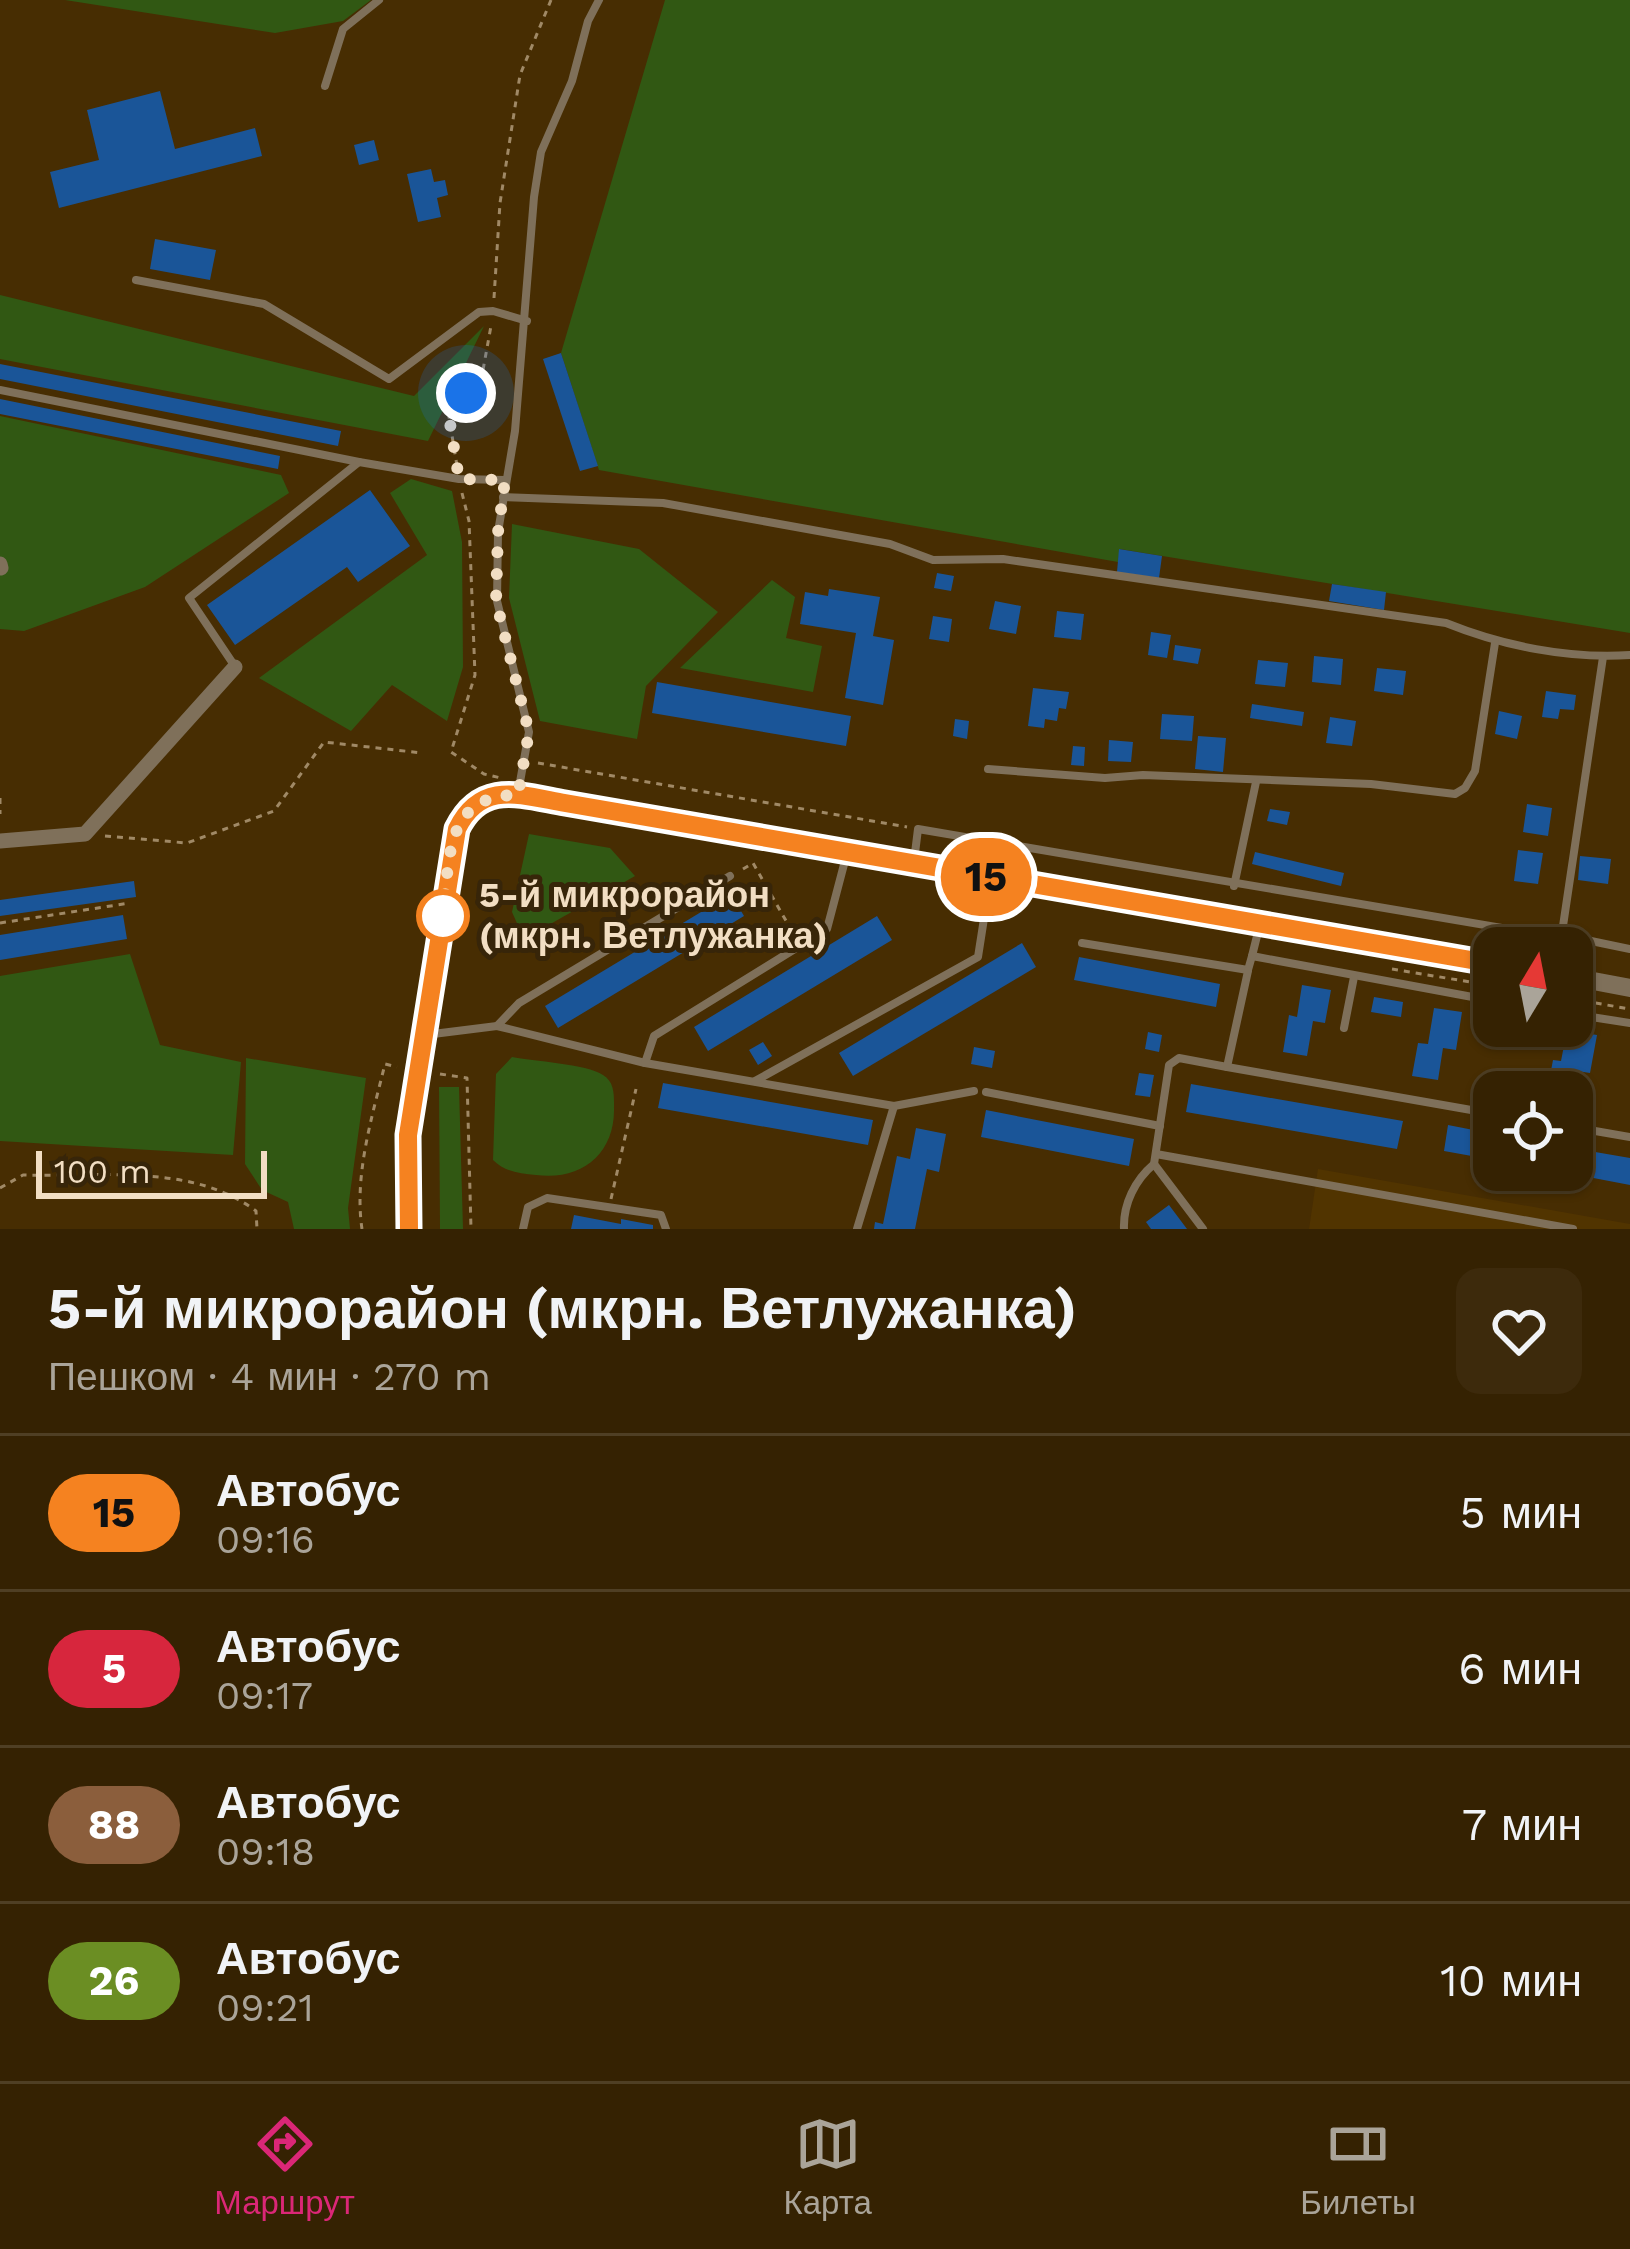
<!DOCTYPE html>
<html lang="ru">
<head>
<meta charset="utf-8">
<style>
  :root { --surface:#352202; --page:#3d2a0c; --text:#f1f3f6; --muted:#aaa499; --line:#4f3f24; --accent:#db2777 }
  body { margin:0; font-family:"Work Sans",sans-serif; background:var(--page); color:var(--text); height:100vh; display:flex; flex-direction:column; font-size:45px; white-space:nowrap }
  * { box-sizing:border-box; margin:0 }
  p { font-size:39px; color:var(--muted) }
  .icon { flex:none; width:66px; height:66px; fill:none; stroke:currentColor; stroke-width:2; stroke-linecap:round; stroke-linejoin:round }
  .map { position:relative; height:1229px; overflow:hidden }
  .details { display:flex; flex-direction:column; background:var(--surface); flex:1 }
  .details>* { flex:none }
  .badge { padding:0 24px; border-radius:39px; font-size:42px; line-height:78px }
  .needle { width:78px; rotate:10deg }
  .buttons { position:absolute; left:1473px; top:927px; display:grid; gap:24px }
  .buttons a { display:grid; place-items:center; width:120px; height:120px; border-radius:24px; background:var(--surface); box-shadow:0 3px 9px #0004,0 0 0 3px var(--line); font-size:60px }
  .scale { position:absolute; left:36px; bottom:30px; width:231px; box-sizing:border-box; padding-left:12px; border:6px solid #f2dec3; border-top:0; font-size:33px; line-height:42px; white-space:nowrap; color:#f2dec3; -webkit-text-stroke:9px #372509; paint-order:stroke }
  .you { position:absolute; width:60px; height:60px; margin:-30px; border:9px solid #fff; border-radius:50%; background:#1a73e8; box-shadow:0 0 0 18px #1a73e833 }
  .map>.badge { position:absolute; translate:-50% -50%; box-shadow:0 0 0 6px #fff }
  .round { display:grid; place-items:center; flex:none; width:126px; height:126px; border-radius:24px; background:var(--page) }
  .head { display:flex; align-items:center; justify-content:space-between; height:204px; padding:0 48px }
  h1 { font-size:57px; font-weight:700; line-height:90px }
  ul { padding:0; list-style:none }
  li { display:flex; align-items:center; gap:36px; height:156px; padding:0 48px; border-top:3px solid var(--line) }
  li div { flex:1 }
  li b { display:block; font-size:45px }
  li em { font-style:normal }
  li .badge { min-width:132px; font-weight:700; text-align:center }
  .tab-bar { display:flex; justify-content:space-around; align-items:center; height:168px; border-top:3px solid var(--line); background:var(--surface); font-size:33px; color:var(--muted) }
  .tab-bar a { display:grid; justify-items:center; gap:6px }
  .tab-bar .selected { color:var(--accent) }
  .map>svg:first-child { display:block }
</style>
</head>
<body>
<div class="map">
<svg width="1630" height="1229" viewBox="0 0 1630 1229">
  <rect width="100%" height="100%" fill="#472d02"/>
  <polygon fill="#513400" points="1318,1169 1630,1224 1630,1229 1309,1229"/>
  <g fill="#315813">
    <polygon points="65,0 371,0 343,21 275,33"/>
    <polygon points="665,0 1630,0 1630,633 1120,549 1118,562 599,470 561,353"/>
    <polygon points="0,295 414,396 484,326 428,441 0,359"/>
    <polygon points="0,416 281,475 289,493 145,587 24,631 0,629"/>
    <polygon points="411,479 452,491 462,542 463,667 447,721 392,685 351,731 259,678 427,555 390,493"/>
    <polygon points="512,524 639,549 718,612 646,686 637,739 540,721 509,598"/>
    <polygon points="772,580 795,597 786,638 822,646 813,692 680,668"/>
    <polygon points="529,834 610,848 635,876 524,939 512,912"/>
    <polygon points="130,954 160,1045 241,1062 233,1155 0,1141 0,976"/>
    <path d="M512,1057C532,1061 587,1064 603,1075C615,1082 614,1096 614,1108C615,1154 581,1181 536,1175C519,1173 505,1172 493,1160L496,1074Z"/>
    <polygon points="246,1058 366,1078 348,1208 350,1229 294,1229 288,1202 262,1190 245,1164"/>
    <polygon points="439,1087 459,1087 463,1229 440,1229"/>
  </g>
  <g fill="#1a5598">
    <polygon points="160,91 175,149 255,128 262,156 59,208 50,172 99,160 87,110"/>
    <polygon points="374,140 379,160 359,165 354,145"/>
    <polygon points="431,169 434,182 445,180 448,195 437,198 441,217 418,222 407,174"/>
    <polygon points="155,239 216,250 210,280 150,269"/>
    <polygon points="561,353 598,466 580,471 543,359"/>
    <polygon points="0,364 341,431 338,446 0,379"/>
    <polygon points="0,399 280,456 278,469 0,414"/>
    <polygon points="370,490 410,546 358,582 347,567 235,645 207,605"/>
    <polygon points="1119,549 1162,556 1159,578 1117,572"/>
    <polygon points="937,573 954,576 951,591 934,588"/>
    <polygon points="1332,584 1386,592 1384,610 1329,601"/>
    <polygon points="829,589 880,597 873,636 894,640 883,705 845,698 856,633 800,624 805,592 828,596"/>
    <polygon points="995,601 1021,606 1016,634 989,629"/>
    <polygon points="1057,611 1084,614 1081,640 1054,637"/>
    <polygon points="933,616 952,619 949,642 929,639"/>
    <polygon points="1151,632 1171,635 1167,658 1148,655"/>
    <polygon points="1175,645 1201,649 1198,664 1173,660"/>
    <polygon points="1314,656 1343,659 1341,685 1312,682"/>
    <polygon points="1258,660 1288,663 1285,687 1255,684"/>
    <polygon points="1377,668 1406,671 1403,695 1374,691"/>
    <polygon points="657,682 851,716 846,746 652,713"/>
    <polygon points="1033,688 1069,692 1066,709 1059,708 1057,721 1045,719 1044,728 1028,726"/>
    <polygon points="1546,691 1576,695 1574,710 1560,709 1558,719 1542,717"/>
    <polygon points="1252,704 1304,712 1302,726 1250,718"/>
    <polygon points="1499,711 1522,716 1517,739 1495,734"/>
    <polygon points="1162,714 1194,716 1192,741 1160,739"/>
    <polygon points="1330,717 1356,721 1352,746 1326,743"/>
    <polygon points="955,719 969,721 967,739 953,736"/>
    <polygon points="1198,736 1226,738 1223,772 1195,769"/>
    <polygon points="1109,740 1133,742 1131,762 1108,761"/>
    <polygon points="1073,746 1085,747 1084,766 1071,765"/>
    <polygon points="1527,804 1552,808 1548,836 1523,832"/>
    <polygon points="1270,809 1290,812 1287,825 1267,821"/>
    <polygon points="1518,850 1543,853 1538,884 1514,881"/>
    <polygon points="1255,852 1344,873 1341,886 1252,864"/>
    <polygon points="1580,856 1611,859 1608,884 1578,880"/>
    <polygon points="134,881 136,897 0,916 0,900"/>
    <polygon points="731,894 744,916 558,1028 545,1006"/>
    <polygon points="123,915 127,939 0,960 0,935"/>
    <polygon points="877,916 892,940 708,1051 694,1027"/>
    <polygon points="1022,943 1036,967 853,1076 839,1053"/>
    <polygon points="1079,957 1220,984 1216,1007 1074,980"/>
    <polygon points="1302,985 1331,990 1325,1023 1313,1021 1307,1056 1283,1052 1289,1015 1297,1017"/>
    <polygon points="1374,997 1403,1002 1401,1017 1371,1012"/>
    <polygon points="1434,1008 1462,1012 1456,1050 1443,1048 1438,1080 1412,1076 1418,1043 1428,1044"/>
    <polygon points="1567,1030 1597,1035 1590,1073 1577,1071 1573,1092 1547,1092 1553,1060 1561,1061"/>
    <polygon points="1148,1032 1162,1035 1159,1052 1145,1049"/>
    <polygon points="763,1042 772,1056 758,1065 749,1050"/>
    <polygon points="974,1047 995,1051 992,1068 971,1064"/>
    <polygon points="1139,1073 1154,1075 1150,1097 1135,1095"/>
    <polygon points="663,1083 873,1120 868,1145 658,1108"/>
    <polygon points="1191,1084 1403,1121 1397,1149 1186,1112"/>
    <polygon points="986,1110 1134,1139 1129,1166 981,1137"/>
    <polygon points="1448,1125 1494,1134 1494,1160 1444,1151"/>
    <polygon points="916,1128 946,1134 939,1172 927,1169 915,1229 874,1229 875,1222 883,1224 897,1156 910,1159"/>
    <polygon points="1572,1148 1630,1158 1630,1185 1562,1172 1572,1170"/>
    <polygon points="1169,1205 1187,1229 1151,1229 1146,1222"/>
    <polygon points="574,1215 621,1224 621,1219 653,1225 653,1229 571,1229"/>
  </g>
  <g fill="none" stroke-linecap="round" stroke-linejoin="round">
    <g stroke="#a08966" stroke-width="3" stroke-dasharray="6 6" stroke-linecap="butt">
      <polyline points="494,298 500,203 520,75 551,0"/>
      <polyline points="457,466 449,417 483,370 491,326"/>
      <polyline points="462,493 469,521 475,675 451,752 484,774 501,778"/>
      <polyline points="538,763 907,827"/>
      <polyline points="0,798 0,814"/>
      <polyline points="105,836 187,843 274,811 324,742 422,753"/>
      <polyline points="743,869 753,863 793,933"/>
      <polyline points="0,923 130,903"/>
      <polyline points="1392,969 1494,986"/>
      <polyline points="1572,999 1630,1009"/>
      <polyline points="440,1074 467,1078 471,1229"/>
      <path d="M0,1188L23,1175C100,1177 192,1163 256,1211L257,1229"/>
      <polyline points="611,1199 636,1089"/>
      <path d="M362,1229C354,1175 372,1117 385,1064L397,1067"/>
    </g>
    <g stroke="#7f705a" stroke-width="8">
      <polyline points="325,86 343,29 379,0"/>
      <polyline points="136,280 264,304 389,379 479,312 493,311 527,321"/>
      <polyline points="0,390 359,462 189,598 234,665"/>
      <polyline points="359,462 459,479 505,480"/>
      <path d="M503,497L663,503L890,544L933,560L1003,559L1446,623C1503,646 1568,659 1630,655"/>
      <polyline points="1603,657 1563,926 1567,936 1630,949"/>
      <polyline points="988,769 1105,778 1143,775 1371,784 1455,794 1465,788 1475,771 1495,643"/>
      <polyline points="518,793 529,732 497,601 498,532 515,431 534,197 541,152 572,81 588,21 599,0"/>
      <polyline points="914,861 918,829 1579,941"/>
      <polyline points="1234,886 1256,782"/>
      <polyline points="1082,943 1248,970 1252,956 1494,1001"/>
      <polyline points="1252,956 1260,924"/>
      <polyline points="1572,1014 1630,1023"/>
      <polyline points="497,1026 645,1063 894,1106 857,1229"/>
      <polyline points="1344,1028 1354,977"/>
      <polyline points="425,1035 497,1026 519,1003 730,876"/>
      <polyline points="645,1063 654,1036 827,929 847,853"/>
      <polyline points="1227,1067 1494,1114"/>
      <polyline points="755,1081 978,957 990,880"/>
      <polyline points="986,1092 1160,1126"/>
      <polyline points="894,1106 974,1091"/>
      <polyline points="1572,1127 1630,1137"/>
      <polyline points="1156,1154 1573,1229"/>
      <polyline points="1154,1164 1203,1229"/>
      <polyline points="523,1229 528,1207 547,1198 661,1215 666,1229"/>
      <path d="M1124,1229C1123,1204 1135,1180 1154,1164L1169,1065L1179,1058L1227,1067L1248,971"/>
    </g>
    <g stroke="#7f705a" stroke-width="15">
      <polyline points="0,564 1,568"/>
      <polyline points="0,841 85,834 235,667"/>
    </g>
    <g stroke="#7f705a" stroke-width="18">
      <polyline points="1572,977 1630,988"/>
      <path d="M409,1229L408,1135L457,829C471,800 487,795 518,795L1494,964"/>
    </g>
  </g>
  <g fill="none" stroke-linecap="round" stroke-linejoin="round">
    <defs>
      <path id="line" d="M409,1229L408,1135L457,829C481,780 520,795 565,803L1494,964"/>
    </defs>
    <use href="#line" stroke="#fff" stroke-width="27"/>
    <use href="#line" stroke="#f58220" stroke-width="18"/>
    <path stroke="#f2dec3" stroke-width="12" stroke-dasharray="0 21.6" d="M443,916C450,858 444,795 518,795L529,732L496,601L498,532L505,480L459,479L449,417L466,393"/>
  </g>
  <circle fill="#fff" stroke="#f58220" stroke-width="6" cx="443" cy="916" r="24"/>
  <g text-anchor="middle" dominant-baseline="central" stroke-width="10" stroke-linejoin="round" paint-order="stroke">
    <g font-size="36" font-weight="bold" fill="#f2dec3" stroke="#372509" text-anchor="start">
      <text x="479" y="895">5-й микрорайон<tspan x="479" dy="41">(мкрн. Ветлужанка)</tspan></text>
    </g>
  </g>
</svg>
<div class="buttons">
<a><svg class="needle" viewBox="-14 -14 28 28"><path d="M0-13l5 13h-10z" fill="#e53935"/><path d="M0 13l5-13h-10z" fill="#aaa499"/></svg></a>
<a><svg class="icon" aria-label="locate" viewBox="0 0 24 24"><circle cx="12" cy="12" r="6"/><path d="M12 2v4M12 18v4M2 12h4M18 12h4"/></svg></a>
</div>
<div class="scale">100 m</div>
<div class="you" style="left:466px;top:393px"></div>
<b class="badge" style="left:986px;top:877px;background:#f58220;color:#111">15</b>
</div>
<section class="details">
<div class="head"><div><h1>5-й микрорайон (мкрн. Ветлужанка)</h1><p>Пешком · 4 мин · 270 m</p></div><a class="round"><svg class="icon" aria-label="heart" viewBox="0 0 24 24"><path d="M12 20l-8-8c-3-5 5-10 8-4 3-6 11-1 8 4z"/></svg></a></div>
<ul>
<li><span class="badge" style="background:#f58220;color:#111">15</span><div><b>Автобус</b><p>09:16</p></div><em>5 мин</em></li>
<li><span class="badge" style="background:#d7263d;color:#fff">5</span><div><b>Автобус</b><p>09:17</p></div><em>6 мин</em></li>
<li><span class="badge" style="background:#8b5e3c;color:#fff">88</span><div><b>Автобус</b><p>09:18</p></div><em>7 мин</em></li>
<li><span class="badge" style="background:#6b8e23;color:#fff">26</span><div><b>Автобус</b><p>09:21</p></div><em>10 мин</em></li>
</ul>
</section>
<nav class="tab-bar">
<a class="selected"><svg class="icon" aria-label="directions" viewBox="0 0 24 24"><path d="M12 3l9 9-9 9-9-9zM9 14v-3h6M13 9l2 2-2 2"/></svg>Маршрут</a>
<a><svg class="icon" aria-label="map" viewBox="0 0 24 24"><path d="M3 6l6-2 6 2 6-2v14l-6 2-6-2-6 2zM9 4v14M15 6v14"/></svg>Карта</a>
<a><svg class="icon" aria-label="tickets" viewBox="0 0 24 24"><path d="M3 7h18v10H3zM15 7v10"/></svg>Билеты</a>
</nav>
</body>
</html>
